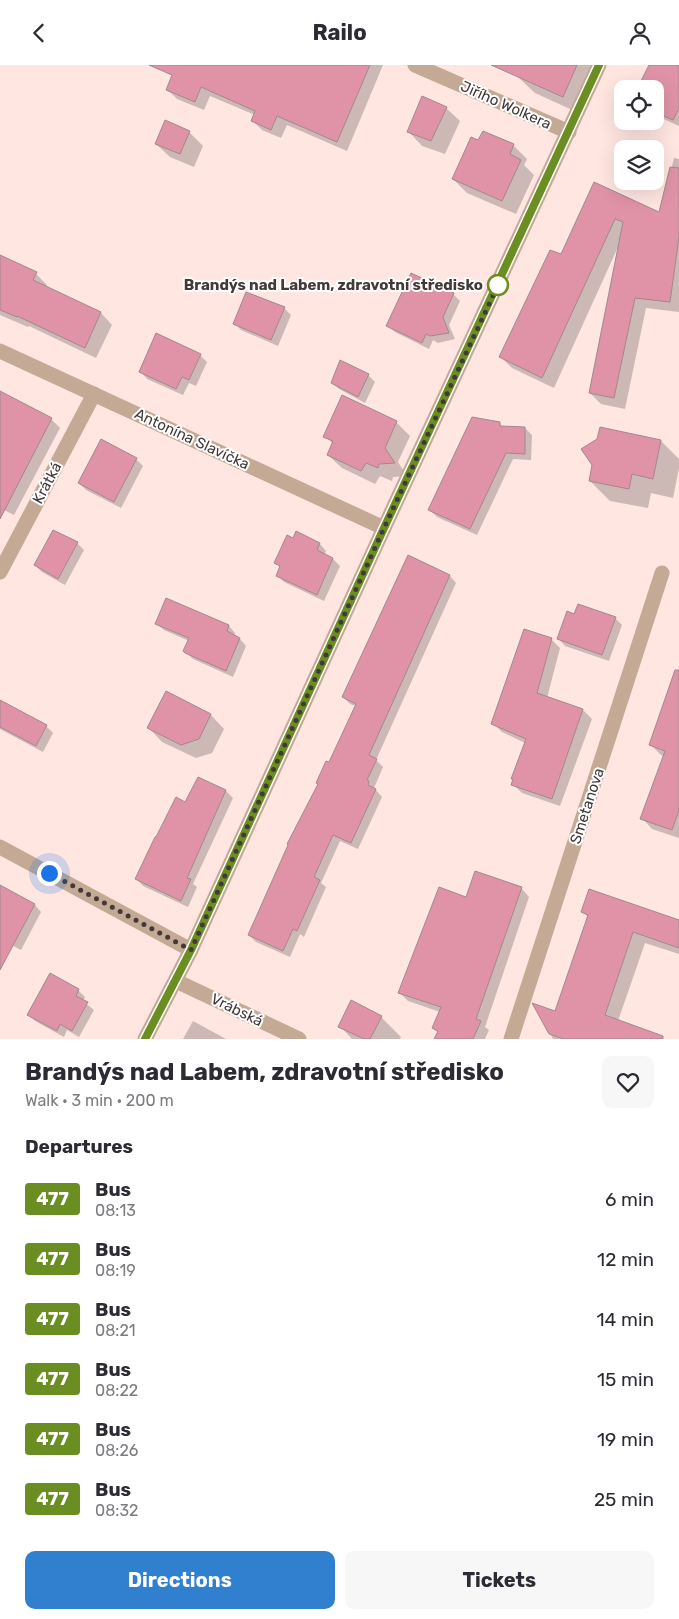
<!DOCTYPE html>
<html lang="en">
<head>
<meta charset="utf-8">
<style>
  :root { --surface:#fff; --page:#f7f7f7; --text:#2b2b33; --muted:#7c7c81; --accent:#3180d0 }
  body { margin:0; font-family:Rubik,sans-serif; background:var(--page); color:var(--text); height:100vh; display:flex; flex-direction:column; font-size:19px; white-space:nowrap }
  * { box-sizing:border-box; margin:0 }
  p { font-size:16px; color:var(--muted) }
  .icon { flex:none; width:28px; height:28px; fill:none; stroke:currentColor; stroke-width:2; stroke-linecap:round; stroke-linejoin:round }
  .map { position:relative; height:974px; overflow:hidden }
  .side { display:flex; flex-direction:column; background:var(--surface); flex:1 }
  .side>* { flex:none }
  .badge { padding:0 10px; border-radius:4px; font-size:18px; line-height:32px }
  .fabs { position:absolute; left:614px; top:15px; display:grid; gap:10px }
  .fabs a { display:grid; place-items:center; width:50px; height:50px; border-radius:10px; background:var(--surface); box-shadow:0 5px 20px #0002; font-size:25px }
  .you { position:absolute; width:25px; height:25px; margin:-12px; border:4px solid #fff; border-radius:50%; background:#1a73e8; box-shadow:0 0 0 8px #1a73e833 }
  .map>.badge { position:absolute; translate:-50% -50%; box-shadow:0 0 0 2px #fff }
  h2 { padding:0 25px; font-size:19px; line-height:45px }
  .round { display:grid; place-items:center; flex:none; width:52px; height:52px; border-radius:10px; background:var(--page) }
  .summary { display:flex; align-items:center; justify-content:space-between; height:85px; padding:0 25px }
  h1 { font-size:24px; font-weight:700; line-height:38px }
  .cta { display:flex; gap:10px; margin-top:auto; padding:10px 25px }
  .cta a { flex:1; height:58px; border-radius:10px; background:var(--accent); color:#fff; font-size:20px; font-weight:700; line-height:58px; text-align:center }
  .cta a+a { background:var(--page); color:var(--text) }
  ul { padding:0; list-style:none }
  li { display:flex; align-items:center; gap:15px; height:60px; padding:0 25px }
  li div { flex:1 }
  li b { display:block; font-size:19px }
  li em { font-style:normal }
  li .badge { min-width:55px; font-weight:700; text-align:center }
  header { display:flex; justify-content:space-between; align-items:center; height:65px; padding:0 25px; background:var(--surface); font-size:22px; font-weight:700 }
  .map>svg:first-child { display:block }
</style>
</head>
<body>
<header><svg class="icon" aria-label="back" viewBox="0 0 24 24"><path d="M15 5l-7 7 7 7"/></svg>Railo<svg class="icon" aria-label="person" viewBox="0 0 24 24"><circle cx="12" cy="8" r="4"/><path d="M4 21q1-7 8-7t8 7"/></svg></header>
<div class="map">
<svg width="679" height="974" viewBox="0 0 679 974">
  <rect width="100%" height="100%" fill="#ffe6e1"/>
  <g fill="#0003">
    <polygon points="177,0 383,0 347,86 287,60 281,73 262,65 253,56 255,50 210,31 204,45 177,34 168,25"/>
    <polygon points="522,0 602,0 581,49 535,28 517,11"/>
    <polygon points="660,0 679,1 679,61 655,50 655,24"/>
    <polygon points="446,43 460,56 445,89 422,81 409,67"/>
    <polygon points="189,67 203,81 194,102 170,92 156,79"/>
    <polygon points="479,77 513,80 527,94 524,100 534,110 516,149 467,128 453,114"/>
    <polygon points="674,93 679,94 679,247 646,243 625,344 601,339 590,328 618,182 554,323 512,303 501,292 561,191 594,119 660,149"/>
    <polygon points="0,192 36,209 47,220 46,222 101,248 112,260 96,293 29,261 28,262 0,250"/>
    <polygon points="453,229 460,236 449,260 455,274 438,278 433,275 429,284 395,267 388,260"/>
    <polygon points="284,243 291,250 278,281 241,265 234,258"/>
    <polygon points="200,290 207,297 196,321 189,318 183,330 147,314 141,307"/>
    <polygon points="368,310 375,317 365,338 339,324 332,318"/>
    <polygon points="4,329 51,354 60,363 14,450 0,443 0,337"/>
    <polygon points="396,357 410,371 398,397 407,411 393,412 392,416 380,411 375,419 342,403 328,390 333,379 325,371"/>
    <polygon points="499,358 503,362 525,363 532,370 531,395 513,394 477,470 437,452 430,445"/>
    <polygon points="601,364 661,376 679,394 679,403 673,433 651,428 648,443 610,436 590,416"/>
    <polygon points="101,375 136,394 143,401 121,443 86,425 79,418"/>
    <polygon points="294,475 320,479 326,486 324,490 333,494 340,501 324,536 284,517 277,510 281,503 276,498"/>
    <polygon points="77,478 84,485 65,520 42,507 35,500"/>
    <polygon points="450,511 456,518 376,695 383,702 374,723 382,732 358,784 340,776 321,818 326,822 304,872 300,869 290,892 256,877 249,870 356,641 350,639 343,632"/>
    <polygon points="167,535 229,561 235,568 234,571 240,574 246,581 233,612 193,594 185,586 189,576 164,565 157,559"/>
    <polygon points="575,550 615,553 622,560 609,596 565,581 559,574"/>
    <polygon points="551,574 560,583 547,633 583,645 592,654 560,741 522,728 513,719 525,678 502,667 493,658"/>
    <polygon points="166,628 211,650 224,664 212,688 196,693 162,677 149,663"/>
    <polygon points="0,637 46,661 53,668 43,687 0,664"/>
    <polygon points="679,646 679,773 652,764 642,753 664,691 661,690 651,680"/>
    <polygon points="198,714 226,726 233,733 193,819 197,822 188,842 143,821 137,814 186,738"/>
    <polygon points="0,822 35,840 41,847 21,885 0,874"/>
    <polygon points="521,823 529,832 485,962 489,965 485,974 435,974 438,968 433,963 440,947 408,936 400,928 467,834"/>
    <polygon points="583,847 679,857 679,889 645,878 618,956 630,974 553,974 535,940 556,947 589,853"/>
    <polygon points="78,925 85,932 83,936 94,945 79,972 67,965 64,972 35,956 28,949"/>
    <polygon points="381,952 401,972 400,974 352,974 340,961"/>
    <polygon points="193,956 226,974 183,974"/>
  </g>
  <g fill="#e093a7" stroke="#a0898e">
    <polygon points="149,0 370,0 337,77 277,51 271,65 251,56 255,46 201,22 195,37 166,25 172,10"/>
    <polygon points="491,0 577,0 563,32"/>
    <polygon points="649,0 679,0 679,43 673,55 655,47 655,24 637,24"/>
    <polygon points="422,31 447,42 431,76 407,67"/>
    <polygon points="165,55 190,66 180,89 155,79"/>
    <polygon points="483,66 514,79 510,89 521,95 502,136 452,114 471,72 478,75"/>
    <polygon points="670,102 679,103 679,172 670,237 635,233 614,333 589,328 623,157 615,154 542,313 499,292 550,185 561,189 594,117 659,147"/>
    <polygon points="0,190 37,207 33,215 101,247 85,283 17,251 17,252 0,245"/>
    <polygon points="411,208 454,228 443,252 449,268 430,271 426,269 422,278 386,261"/>
    <polygon points="246,227 285,242 271,275 233,259"/>
    <polygon points="156,268 201,289 189,315 182,312 176,324 139,307"/>
    <polygon points="340,295 369,309 358,332 331,318"/>
    <polygon points="0,326 52,353 0,454"/>
    <polygon points="342,330 397,356 385,383 395,398 379,399 378,403 366,398 361,406 327,390 333,376 323,372"/>
    <polygon points="472,352 500,357 500,361 525,362 525,389 506,388 470,464 428,445"/>
    <polygon points="600,362 661,375 653,414 632,409 629,424 589,416 592,400 581,384 597,374"/>
    <polygon points="101,374 137,393 114,437 78,418"/>
    <polygon points="53,465 78,477 58,514 34,500"/>
    <polygon points="296,466 320,478 317,485 333,493 317,530 276,511 280,501 274,498 287,470 293,473"/>
    <polygon points="408,490 450,510 369,690 377,694 367,715 369,716 368,720 376,724 351,778 333,770 314,812 320,815 297,866 293,864 283,886 248,870 288,780 287,779 318,719 316,718 326,696 329,697 356,639 342,632"/>
    <polygon points="166,533 229,560 227,566 240,573 226,606 185,588 183,586 189,573 155,559"/>
    <polygon points="578,539 616,552 602,590 557,574 567,546 574,549"/>
    <polygon points="524,564 552,573 537,628 583,644 552,734 511,720 513,714 511,714 526,674 491,659"/>
    <polygon points="675,605 679,605 679,745 672,765 640,754 665,686 649,680"/>
    <polygon points="166,626 211,649 199,674 181,680 147,663"/>
    <polygon points="0,635 47,660 36,681 0,662"/>
    <polygon points="198,712 226,725 187,813 191,814 181,836 135,814 155,772 156,772 176,732 185,737"/>
    <polygon points="475,806 522,822 476,954 481,956 473,974 434,974 438,966 432,963 441,942 398,928 439,822 466,832"/>
    <polygon points="0,820 35,839 0,905"/>
    <polygon points="589,824 679,855 679,883 633,867 605,950 663,971 663,974 564,974 549,969 532,938 555,946 588,850 581,847"/>
    <polygon points="50,908 79,924 76,931 88,937 72,966 60,959 57,966 27,950"/>
    <polygon points="351,935 382,951 370,974 364,974 338,962"/>
  </g>
  <g fill="none" stroke-linecap="round" stroke-linejoin="round">
    <g stroke="#c4a994" stroke-width="15">
      <polyline points="415,0 569,67"/>
      <polyline points="0,286 384,463"/>
      <polyline points="0,507 94,329"/>
      <polyline points="0,782 191,885"/>
      <polyline points="176,916 299,974"/>
      <polyline points="145,974 191,885 384,463 599,0"/>
      <polyline points="511,974 662,508"/>
    </g>
  </g>
  <g fill="none" stroke-linecap="round" stroke-linejoin="round">
    <defs>
      <polyline id="line" points="145,974 191,885 384,463 599,0"/>
    </defs>
    <use href="#line" stroke="#fff" stroke-width="11"/>
    <use href="#line" stroke="#6b8e23" stroke-width="8"/>
    <polyline stroke="#433a38" stroke-width="5" stroke-dasharray="0 9" points="49,808 191,885 384,463 498,220"/>
  </g>
  <circle fill="#fff" stroke="#6b8e23" stroke-width="2.5" cx="498" cy="220" r="10"/>
  <g text-anchor="middle" dominant-baseline="central" stroke-width="4" stroke-linejoin="round" paint-order="stroke">
    <g font-size="15" fill="#433a38" stroke="#fff">
      <text transform="translate(506 40) rotate(24)">Jiřího Wolkera</text>
      <text transform="translate(192 374) rotate(25)">Antonína Slavíčka</text>
      <text transform="translate(47 418) rotate(-62)">Krátká</text>
      <text transform="translate(587 741) rotate(-72)">Smetanova</text>
      <text transform="translate(237 945) rotate(26)">Vrábská</text>
    </g>
    <g font-size="15" font-weight="bold" fill="#433a38" stroke="#fff" text-anchor="end">
      <text x="483" y="220">Brandýs nad Labem, zdravotní středisko</text>
    </g>
  </g>
</svg>
<div class="fabs">
<a><svg class="icon" aria-label="locate" viewBox="0 0 24 24"><circle cx="12" cy="12" r="6"/><path d="M12 2v4M12 18v4M2 12h4M18 12h4"/></svg></a>
<a><svg class="icon" aria-label="layers" viewBox="0 0 24 24"><path d="M12 4l9 5-9 5-9-5zM3 14l9 5 9-5"/></svg></a>
</div>
<div class="you" style="left:49px;top:808px"></div>
</div>
<section class="side">
<div class="summary"><div><h1>Brandýs nad Labem, zdravotní středisko</h1><p>Walk · 3 min · 200 m</p></div><a class="round"><svg class="icon" aria-label="heart" viewBox="0 0 24 24"><path d="M12 20l-8-8c-3-5 5-10 8-4 3-6 11-1 8 4z"/></svg></a></div>
<h2>Departures</h2>
<ul>
<li><span class="badge" style="background:#6b8e23;color:#fff">477</span><div><b>Bus</b><p>08:13</p></div><em>6 min</em></li>
<li><span class="badge" style="background:#6b8e23;color:#fff">477</span><div><b>Bus</b><p>08:19</p></div><em>12 min</em></li>
<li><span class="badge" style="background:#6b8e23;color:#fff">477</span><div><b>Bus</b><p>08:21</p></div><em>14 min</em></li>
<li><span class="badge" style="background:#6b8e23;color:#fff">477</span><div><b>Bus</b><p>08:22</p></div><em>15 min</em></li>
<li><span class="badge" style="background:#6b8e23;color:#fff">477</span><div><b>Bus</b><p>08:26</p></div><em>19 min</em></li>
<li><span class="badge" style="background:#6b8e23;color:#fff">477</span><div><b>Bus</b><p>08:32</p></div><em>25 min</em></li>
</ul>
<div class="cta"><a>Directions</a><a>Tickets</a></div>
</section>
</body>
</html>
